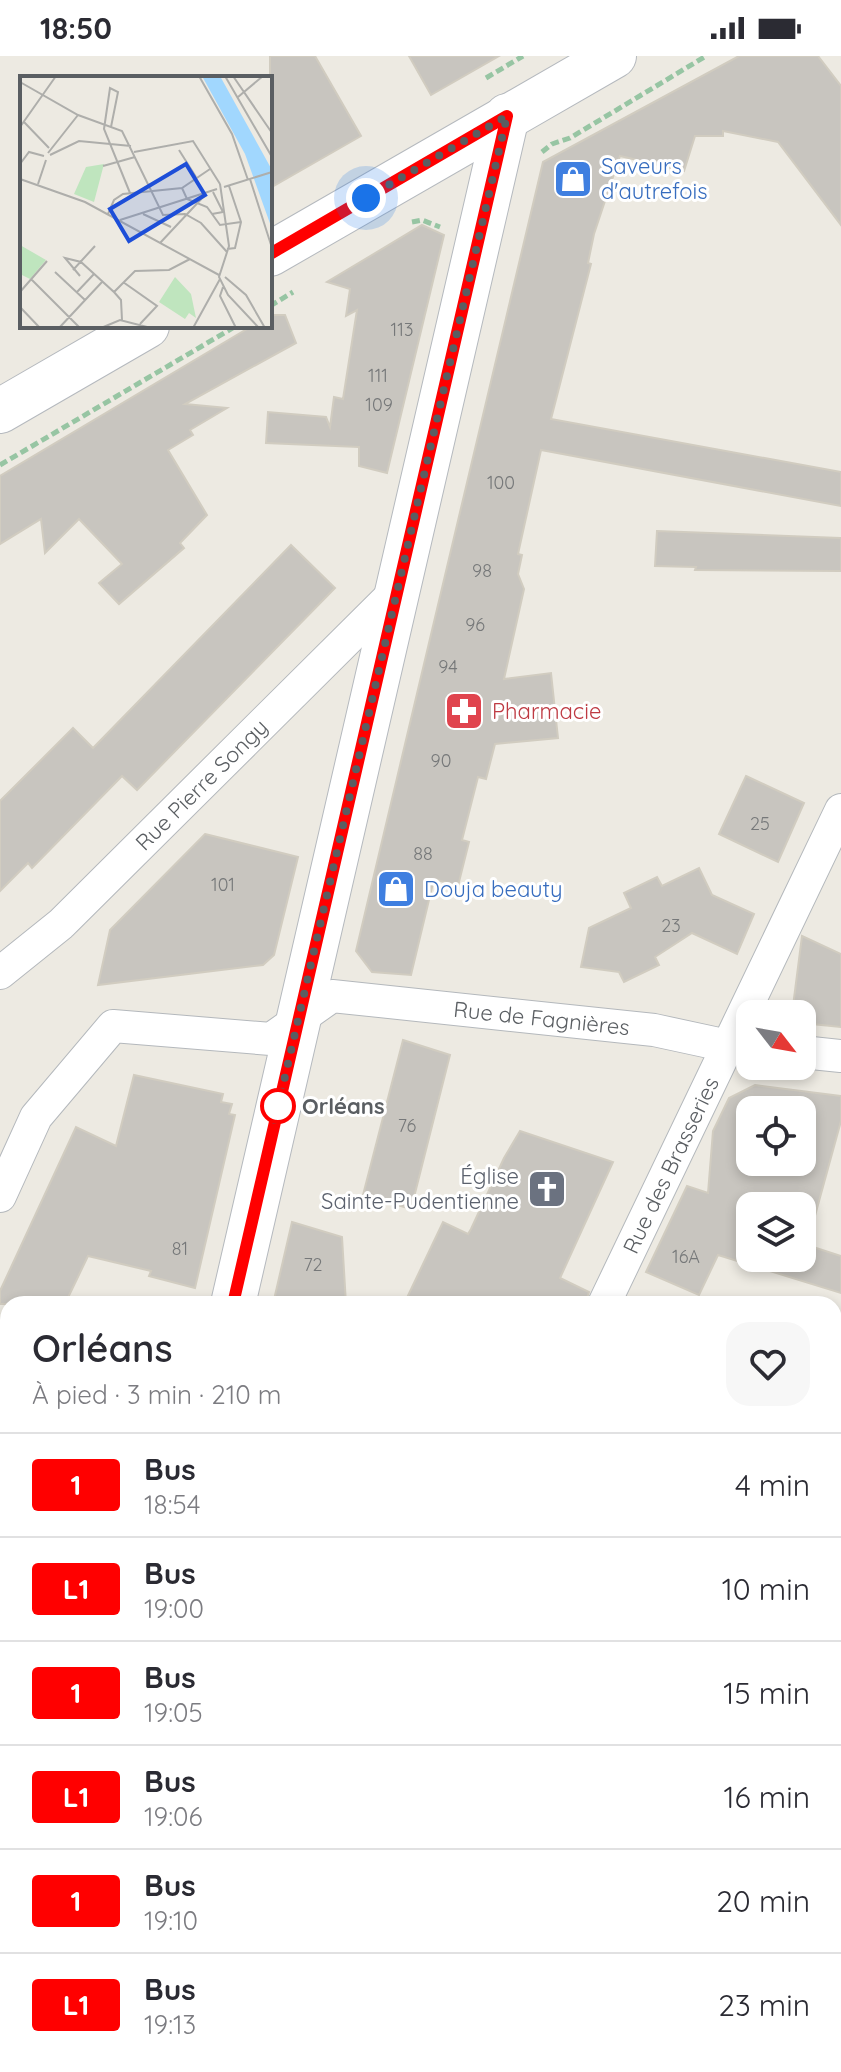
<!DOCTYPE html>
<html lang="fr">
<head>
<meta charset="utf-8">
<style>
  :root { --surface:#fff; --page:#f7f7f7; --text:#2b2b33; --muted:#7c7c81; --line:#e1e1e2 }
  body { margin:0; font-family:Quicksand,sans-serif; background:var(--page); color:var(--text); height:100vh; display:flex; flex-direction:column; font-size:30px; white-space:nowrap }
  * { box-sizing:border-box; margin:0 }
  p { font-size:26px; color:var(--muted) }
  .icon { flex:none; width:44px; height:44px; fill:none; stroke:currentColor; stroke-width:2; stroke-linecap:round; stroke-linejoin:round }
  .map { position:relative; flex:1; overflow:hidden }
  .panel { position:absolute; left:0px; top:1240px; width:842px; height:776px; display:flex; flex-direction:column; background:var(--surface); border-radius:24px 24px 0 0; box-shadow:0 4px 12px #0003 }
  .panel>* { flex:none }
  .badge { padding:0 16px; border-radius:6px; font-size:28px; line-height:52px }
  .needle { width:52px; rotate:121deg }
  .controls { position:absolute; left:736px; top:944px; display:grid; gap:16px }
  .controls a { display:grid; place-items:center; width:80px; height:80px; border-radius:16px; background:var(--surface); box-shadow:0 4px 12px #0003; font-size:40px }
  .you { position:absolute; width:40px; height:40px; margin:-20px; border:6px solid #fff; border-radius:50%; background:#1a73e8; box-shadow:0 0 0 12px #1a73e833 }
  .map>.badge { position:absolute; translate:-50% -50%; box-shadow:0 0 0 4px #fff }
  .round { display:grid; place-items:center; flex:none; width:84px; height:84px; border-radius:24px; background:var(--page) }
  .summary { display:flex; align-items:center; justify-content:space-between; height:136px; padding:0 32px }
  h1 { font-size:38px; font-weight:600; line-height:60px }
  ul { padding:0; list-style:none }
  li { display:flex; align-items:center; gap:24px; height:104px; padding:0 32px; border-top:2px solid var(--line) }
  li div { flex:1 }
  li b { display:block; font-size:30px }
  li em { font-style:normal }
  li .badge { min-width:88px; font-weight:700; text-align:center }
  .status { display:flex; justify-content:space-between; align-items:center; height:56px; padding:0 40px; background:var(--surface); direction:ltr }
  .status svg { height:22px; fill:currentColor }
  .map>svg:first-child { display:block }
</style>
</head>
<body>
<div class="status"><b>18:50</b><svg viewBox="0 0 49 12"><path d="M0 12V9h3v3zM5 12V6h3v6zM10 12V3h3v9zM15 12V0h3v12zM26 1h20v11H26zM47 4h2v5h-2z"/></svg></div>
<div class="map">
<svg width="841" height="2016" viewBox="0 0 841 2016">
  <rect width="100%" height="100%" fill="#edeae2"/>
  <g fill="#c8c5bf" stroke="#d1ccc0" stroke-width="2" fill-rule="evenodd">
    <polygon points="270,0 315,0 361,80 270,132"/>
    <polygon points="409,0 499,0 431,39"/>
    <polygon points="739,0 818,0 841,30 841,169 778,86 723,75 723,80 695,80 684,115 620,100 594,178 588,207 591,208 551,363 841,416 841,450 541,394 518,498 522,499 518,518 524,533 504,623 551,617 558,682 495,688 486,723 478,721 462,784 469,786 458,830 434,823 411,919 372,916 356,895 543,106"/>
    <polygon points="422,169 444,179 387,417 359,410 359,391 266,387 268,356 326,361 330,371 334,341 343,343 357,254 346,260 350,233 327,226"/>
    <polygon points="270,259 285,259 296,287 185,348 227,352 190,374 193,379 168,394 207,459 180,487 184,492 119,548 99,527 122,508 79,463 45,497 41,463 0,488 0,420 252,270 270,270"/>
    <polygon points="657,475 841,482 841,515 695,514 696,511 655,510"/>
    <polygon points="291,489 335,532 137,734 122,720 32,812 28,807 0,835 0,745 73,672 93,692"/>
    <polygon points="746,720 804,747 778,806 719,778"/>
    <polygon points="205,778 298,801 274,899 263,909 98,929 110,874"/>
    <polygon points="699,812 712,839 754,858 737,898 692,877 655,901 659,909 624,926 619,916 581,911 589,872 631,852 624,837 657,821 662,830"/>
    <polygon points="802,880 841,898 841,971 802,967 802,958 792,958"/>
    <polygon points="403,984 450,999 411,1153 363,1139"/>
    <polygon points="134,1019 223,1038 221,1046 232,1048 229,1058 235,1059 195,1232 149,1220 151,1215 88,1200 65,1248 0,1248 0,1235 76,1071 116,1090"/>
    <path d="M755,1029L841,1040V1065L807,1189L841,1200V1237L718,1199L699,1239L646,1216L687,1130L708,1137L713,1075L729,1042ZM750,1054H802V1106H750ZM750,1150H802V1202H750Z"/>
    <polygon points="520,1075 613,1106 560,1222 589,1236 585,1248 404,1248 443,1166 468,1178 471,1173 504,1102"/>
    <polygon points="292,1166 342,1181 346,1248 273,1248"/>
  </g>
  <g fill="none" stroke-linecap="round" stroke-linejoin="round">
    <defs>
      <g id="minor">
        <path id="s1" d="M0,917L61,868L397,534"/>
        <polyline points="802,996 841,1000"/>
        <path id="s2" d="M0,1140L36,1061L113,970L271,983L332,940L654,974L728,990L750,991"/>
        <path id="s3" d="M604,1248L841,754"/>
        <polyline points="0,1722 8,1715"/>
        <polyline points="0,1968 8,1995"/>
        <polyline points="472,2008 472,2016"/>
      </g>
      <g id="secondary">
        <polyline points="270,198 614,0"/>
        <polyline points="0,355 147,270"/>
        <polyline points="233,1248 507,60"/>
        <polyline points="48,2016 50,2008"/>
      </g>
    </defs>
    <use href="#minor" stroke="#b4b8bc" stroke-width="34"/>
    <use href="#secondary" stroke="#b5b9be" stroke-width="46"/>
    <g stroke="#97c5a3" stroke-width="5" stroke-dasharray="8 4" stroke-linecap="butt">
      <polyline points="486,22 523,0"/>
      <polyline points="542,96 552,88 570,82 706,0"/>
      <polyline points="412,166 422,164 440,171"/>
      <polyline points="270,250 293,236"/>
      <polyline points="0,409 236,270"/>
      <polyline points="834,1949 841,1950"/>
      <polyline points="750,2016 750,2008"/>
    </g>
    <use href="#minor" stroke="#fff" stroke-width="32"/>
    <use href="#secondary" stroke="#fff" stroke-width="44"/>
  </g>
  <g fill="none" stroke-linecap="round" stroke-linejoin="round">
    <defs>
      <polyline id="line" points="233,1248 507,60 270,198"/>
    </defs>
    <use href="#line" stroke="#fff" stroke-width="18"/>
    <use href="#line" stroke="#f00" stroke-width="12"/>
    <polyline stroke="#5a5e62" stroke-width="8" stroke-dasharray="0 14.4" points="278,1050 275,1064 507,60 366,142"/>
  </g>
  <defs>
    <symbol id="shop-square" viewBox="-11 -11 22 22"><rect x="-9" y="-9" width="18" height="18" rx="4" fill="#3f7fe0" stroke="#fff"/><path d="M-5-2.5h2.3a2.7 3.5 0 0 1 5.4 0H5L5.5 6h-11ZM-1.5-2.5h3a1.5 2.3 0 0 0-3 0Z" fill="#fff"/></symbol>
    <symbol id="pharmacy-square" viewBox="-11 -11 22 22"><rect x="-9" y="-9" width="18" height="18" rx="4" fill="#e0444e" stroke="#fff"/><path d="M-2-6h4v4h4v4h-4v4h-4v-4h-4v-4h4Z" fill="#fff"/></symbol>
    <symbol id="church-square" viewBox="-11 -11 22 22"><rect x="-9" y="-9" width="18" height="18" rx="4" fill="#6b7280" stroke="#fff"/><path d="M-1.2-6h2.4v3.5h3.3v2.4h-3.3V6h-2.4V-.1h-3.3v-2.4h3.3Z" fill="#fff"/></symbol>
  </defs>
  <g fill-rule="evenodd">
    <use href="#shop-square" x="551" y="101" width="44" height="44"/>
    <use href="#pharmacy-square" x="442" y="633" width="44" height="44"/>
    <use href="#shop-square" x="374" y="811" width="44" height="44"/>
    <use href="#church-square" x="525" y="1111" width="44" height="44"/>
  </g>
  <circle fill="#fff" stroke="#f00" stroke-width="4" cx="278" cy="1050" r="16"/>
  <g text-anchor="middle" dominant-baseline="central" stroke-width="6" stroke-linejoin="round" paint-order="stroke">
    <g font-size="18" fill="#767879">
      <text x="402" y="273">113</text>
      <text x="378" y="319">111</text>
      <text x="379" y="348">109</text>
      <text x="501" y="426">100</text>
      <text x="482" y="514">98</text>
      <text x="475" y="568">96</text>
      <text x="448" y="610">94</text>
      <text x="441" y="704">90</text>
      <text x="760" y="767">25</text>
      <text x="423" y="797">88</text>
      <text x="223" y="828">101</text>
      <text x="671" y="869">23</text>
      <text x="407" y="1069">76</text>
      <text x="180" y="1192">81</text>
      <text x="686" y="1200">16A</text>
      <text x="313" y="1208">72</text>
    </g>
    <g font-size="22" fill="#366cbe" stroke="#fff" text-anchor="start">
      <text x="601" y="110">Saveurs<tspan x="601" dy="25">d'autrefois</tspan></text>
      <text x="424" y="833">Douja beauty</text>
    </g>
    <g font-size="22" fill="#be3a42" stroke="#fff" text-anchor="start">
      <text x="492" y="655">Pharmacie</text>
    </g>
    <g font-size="22" fill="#5a5e62" stroke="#fff">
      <text stroke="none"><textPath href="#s1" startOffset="276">Rue Pierre Songy</textPath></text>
      <text stroke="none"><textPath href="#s2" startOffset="650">Rue de Fagnières</textPath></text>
      <text stroke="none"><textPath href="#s3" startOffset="154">Rue des Brasseries</textPath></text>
    </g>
    <g font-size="22" font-weight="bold" fill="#5a5e62" stroke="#fff" text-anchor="start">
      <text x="302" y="1050">Orléans</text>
    </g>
    <g font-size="22" fill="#5b616d" stroke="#fff" text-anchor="end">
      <text x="519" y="1120">Église<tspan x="519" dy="25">Sainte-Pudentienne</tspan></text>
    </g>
  </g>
  <g transform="translate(20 20)">
    <rect width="252" height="252" fill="#edeae2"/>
    <path d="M84,88L74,126L54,118L66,91ZM0,169L26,184L10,203L0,198ZM155,201L171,218L176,242L169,237L165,243L139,226Z" fill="#bfe5be"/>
    <path d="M182,0H200L252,94V153L225,78Z" fill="#a1d7fe"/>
    <path fill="none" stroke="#aeaeab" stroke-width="2" d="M179,0L212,58L228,104M205,0L252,81M213,0L252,57M0,6L58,39L102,55L143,139L165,138L181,147L207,176M218,21L243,0M4,46L29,72M0,51L36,0M91,51L98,16L90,12L84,53L110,117M159,74L176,101M114,76L173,65L200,108M28,77L58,39M30,79L59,65L111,70M0,88L9,76L24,80M83,90L115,81M0,103L65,126L199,199M230,103L252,172M18,108L26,84M204,111L252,96M162,112L167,123L187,131L200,149L221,146M201,115L200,108L209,170L199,201L208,219L239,252M88,138L94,124L103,118L162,112L190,93M123,138L151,151M192,138L203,136L193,116M100,144L197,113M140,167L185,119M207,173L215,172L221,146L209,110M53,194L75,170M35,196L65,224M60,200L45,182L61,186L94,216L115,195L149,194L170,183M205,201L226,219L245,252M11,203L60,252M103,206L137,230L120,248M203,211L200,220L216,252M0,216L27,185M57,216L74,198M94,216L101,224L102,244M0,231L20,252M39,252L82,206M81,252L100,244L131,252M173,252L200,203"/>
    <path fill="#1d4ed8" fill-opacity="0.15" stroke="#1d4ed8" stroke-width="4" d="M166,88L185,119L109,165L90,133Z"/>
    <rect width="252" height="252" fill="none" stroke="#5a5e62" stroke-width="4"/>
  </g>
</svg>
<div class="controls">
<a><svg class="needle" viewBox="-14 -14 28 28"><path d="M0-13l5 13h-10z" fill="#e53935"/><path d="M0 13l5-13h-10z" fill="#7c7c81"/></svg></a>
<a><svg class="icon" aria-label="locate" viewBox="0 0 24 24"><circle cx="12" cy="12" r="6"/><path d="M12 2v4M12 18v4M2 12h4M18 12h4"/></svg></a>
<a><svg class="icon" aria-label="layers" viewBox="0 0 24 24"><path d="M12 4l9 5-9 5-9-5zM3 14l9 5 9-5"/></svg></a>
</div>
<div class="you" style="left:366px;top:142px"></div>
<section class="panel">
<div class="summary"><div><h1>Orléans</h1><p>À pied · 3 min · 210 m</p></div><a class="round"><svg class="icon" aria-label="heart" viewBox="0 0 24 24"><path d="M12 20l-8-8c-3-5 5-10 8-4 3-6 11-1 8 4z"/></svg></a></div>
<ul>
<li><span class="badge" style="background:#f00;color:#fff">1</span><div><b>Bus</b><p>18:54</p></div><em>4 min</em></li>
<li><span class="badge" style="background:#f00;color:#fff">L1</span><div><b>Bus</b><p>19:00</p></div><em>10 min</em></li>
<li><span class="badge" style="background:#f00;color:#fff">1</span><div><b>Bus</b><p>19:05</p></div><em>15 min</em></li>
<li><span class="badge" style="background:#f00;color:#fff">L1</span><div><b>Bus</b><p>19:06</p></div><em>16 min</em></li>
<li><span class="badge" style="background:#f00;color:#fff">1</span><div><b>Bus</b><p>19:10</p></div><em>20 min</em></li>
<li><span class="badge" style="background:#f00;color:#fff">L1</span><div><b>Bus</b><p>19:13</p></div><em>23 min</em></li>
</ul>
</section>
</div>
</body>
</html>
